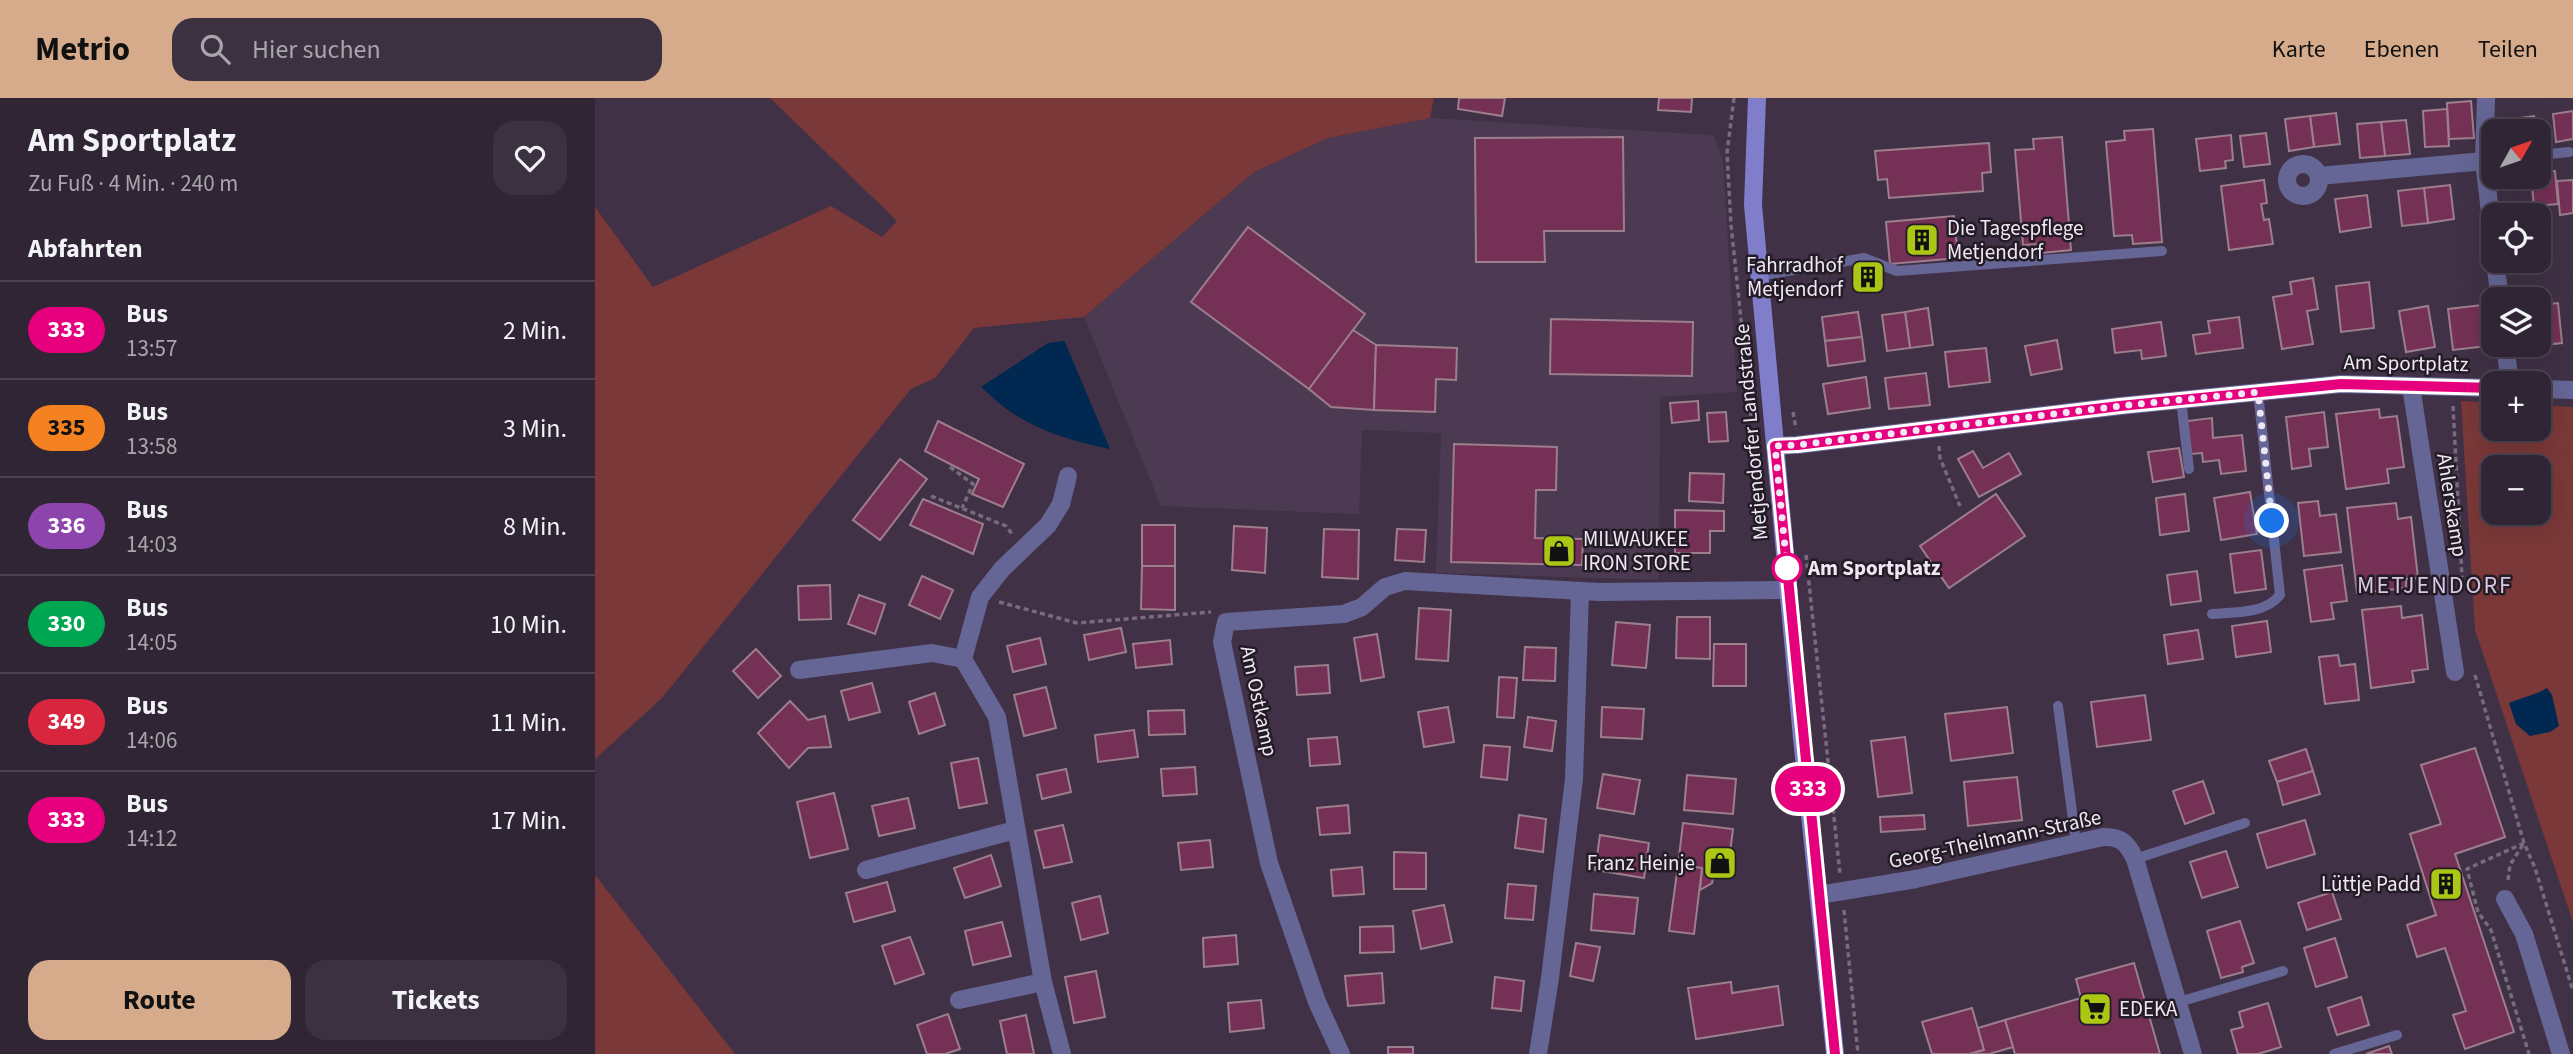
<!DOCTYPE html>
<html lang="de">
<head>
<meta charset="utf-8">
<style>
  :root { --surface:#302534; --page:#3c3140; --text:#f1f3f6; --muted:#a8a5ac; --line:#4b424f; --accent:#d6ab8b }
  body { margin:0; font-family:"Source Sans 3",sans-serif; background:var(--page); color:var(--text); height:100vh; display:flex; flex-direction:column; font-size:26px; white-space:nowrap }
  * { box-sizing:border-box; margin:0 }
  p { font-size:23px; color:var(--muted) }
  .icon { flex:none; width:38px; height:38px; fill:none; stroke:currentColor; stroke-width:2; stroke-linecap:round; stroke-linejoin:round }
  .map { position:relative; flex:1; overflow:hidden }
  .sheet { display:flex; flex-direction:column; background:var(--surface); width:595px }
  .sheet>* { flex:none }
  .badge { padding:0 14px; border-radius:23px; font-size:24px; line-height:46px }
  .needle { width:46px; rotate:50deg }
  .tools { position:absolute; left:1886px; top:21px; display:grid; gap:14px }
  .tools a { display:grid; place-items:center; width:70px; height:70px; border-radius:14px; background:var(--surface); box-shadow:0 7px 28px #0002,0 0 0 2px var(--line); font-size:35px }
  .you { position:absolute; width:35px; height:35px; margin:-18px; border:5px solid #fff; border-radius:50%; background:#1a73e8; box-shadow:0 0 0 10px #1a73e833 }
  .map>.badge { position:absolute; translate:-50% -50%; box-shadow:0 0 0 4px #fff }
  h2 { padding:0 28px; font-size:26px; line-height:63px }
  .round { display:grid; place-items:center; flex:none; width:74px; height:74px; border-radius:21px; background:var(--page) }
  .head { display:flex; align-items:center; justify-content:space-between; height:119px; padding:0 28px }
  h1 { font-size:33px; font-weight:700; line-height:52px }
  .button { display:flex; gap:14px; margin-top:auto; padding:14px 28px }
  .button a { flex:1; height:80px; border-radius:21px; background:var(--accent); color:#111; font-size:28px; font-weight:700; line-height:80px; text-align:center }
  .button a+a { background:var(--page); color:var(--text) }
  ul { padding:0; list-style:none }
  li { display:flex; align-items:center; gap:21px; height:98px; padding:0 28px; border-top:2px solid var(--line) }
  li div { flex:1 }
  li b { display:block; font-size:26px }
  li em { font-style:normal }
  li .badge { min-width:77px; font-weight:700; text-align:center }
  header { display:flex; align-items:center; gap:42px; box-sizing:border-box; height:98px; padding:0 35px; background:var(--accent); color:#111 }
  header strong { font-size:33px }
  nav { display:flex; gap:38px; margin-inline-start:auto; font-size:24px }
  .search { width:490px; height:63px; background:var(--page); display:flex; align-items:center; gap:18px; box-sizing:border-box; padding:0 24px; border-radius:21px; color:var(--muted); font-size:26px }
  main { display:flex; flex:1; min-height:0 }
  .map>svg:first-child { display:block }
</style>
</head>
<body>
<header>
<strong>Metrio</strong>
<div class="search"><svg class="icon" aria-label="search" viewBox="0 0 24 24"><circle cx="10" cy="10" r="6"/><path d="M15 15l6 6"/></svg>Hier suchen</div>
<nav><a>Karte</a><a>Ebenen</a><a>Teilen</a></nav>
</header>
<main>
<section class="sheet">
<div class="head"><div><h1>Am Sportplatz</h1><p>Zu Fuß · 4 Min. · 240 m</p></div><a class="round"><svg class="icon" aria-label="heart" viewBox="0 0 24 24"><path d="M12 20l-8-8c-3-5 5-10 8-4 3-6 11-1 8 4z"/></svg></a></div>
<h2>Abfahrten</h2>
<ul>
<li><span class="badge" style="background:#e6007e;color:#fff">333</span><div><b>Bus</b><p>13:57</p></div><em>2 Min.</em></li>
<li><span class="badge" style="background:#f58220;color:#111">335</span><div><b>Bus</b><p>13:58</p></div><em>3 Min.</em></li>
<li><span class="badge" style="background:#8e44ad;color:#fff">336</span><div><b>Bus</b><p>14:03</p></div><em>8 Min.</em></li>
<li><span class="badge" style="background:#00a651;color:#fff">330</span><div><b>Bus</b><p>14:05</p></div><em>10 Min.</em></li>
<li><span class="badge" style="background:#d7263d;color:#fff">349</span><div><b>Bus</b><p>14:06</p></div><em>11 Min.</em></li>
<li><span class="badge" style="background:#e6007e;color:#fff">333</span><div><b>Bus</b><p>14:12</p></div><em>17 Min.</em></li>
</ul>
<div class="button"><a>Route</a><a>Tickets</a></div>
</section>
<div class="map">
<svg width="1978" height="956" viewBox="0 0 1978 956">
  <rect width="100%" height="100%" fill="#403146"/>
  <polygon fill="#4c3a53" points="835,20 1118,37 1128,63 1142,294 1065,299 1064,482 841,475 846,335 767,332 764,416 566,408 489,219 659,74 733,40"/>
  <g fill="#7b3838" fill-rule="evenodd">
    <polygon points="175,0 839,0 835,20 733,40 659,74 489,219 379,230 340,280 316,291 67,600 0,661 0,109 58,189 236,108 287,139 302,123"/>
    <path d="M1866,303L1899,305V331H1944V307L1978,309V824L1880,532ZM1899,369H1944V415H1899Z"/>
    <polygon points="0,777 140,956 0,956"/>
  </g>
  <g fill="#002850">
    <path d="M470,243V244L515,351C480,344 445,334 416,314C405,307 395,297 386,289L453,245Z"/>
    <path d="M1952,590L1957,597L1964,628L1955,634L1935,638L1921,626L1914,605C1928,599 1940,597 1952,590Z"/>
  </g>
  <g fill="#753055" stroke="#9c7e8c" stroke-width="2">
    <polygon points="864,0 910,0 907,18 863,11"/>
    <polygon points="1064,0 1097,0 1096,14 1063,12"/>
    <polygon points="1876,3 1879,40 1854,41 1852,5"/>
    <polygon points="1852,11 1854,48 1830,49 1828,13"/>
    <polygon points="1978,13 1978,41 1961,44 1958,16"/>
    <polygon points="1741,15 1745,46 1719,49 1715,18"/>
    <polygon points="1715,18 1719,49 1694,53 1690,21"/>
    <polygon points="1939,18 1941,33 1910,33 1909,22"/>
    <polygon points="1811,22 1815,56 1790,58 1786,24"/>
    <polygon points="1786,24 1790,58 1765,60 1762,26"/>
    <polygon points="1558,31 1567,144 1538,146 1537,137 1519,138 1511,44 1530,42 1529,33"/>
    <polygon points="1671,35 1675,66 1649,69 1645,38"/>
    <polygon points="1636,37 1638,62 1630,63 1631,70 1605,73 1601,41"/>
    <polygon points="1028,39 1029,133 949,133 950,164 881,164 880,40"/>
    <polygon points="1467,39 1476,152 1447,155 1446,146 1428,147 1420,52 1439,51 1438,41"/>
    <polygon points="1394,45 1396,74 1387,75 1388,93 1294,100 1292,81 1283,82 1280,53"/>
    <polygon points="1960,73 1963,106 1939,108 1936,79 1944,79 1944,74"/>
    <polygon points="1669,82 1672,105 1666,106 1669,122 1674,121 1678,146 1634,152 1626,88"/>
    <polygon points="1978,82 1978,115 1965,117 1962,83"/>
    <polygon points="1855,87 1859,121 1833,125 1829,90"/>
    <polygon points="1829,90 1833,125 1807,128 1803,93"/>
    <polygon points="1772,97 1776,129 1745,134 1740,101"/>
    <polygon points="1359,118 1363,160 1295,166 1291,124"/>
    <polygon points="653,129 770,216 714,291 596,204"/>
    <polygon points="1273,165 1273,173 1287,172 1288,185 1259,186 1258,166"/>
    <polygon points="1718,180 1723,211 1712,213 1718,246 1687,251 1678,199 1697,196 1695,184"/>
    <polygon points="1774,184 1779,230 1746,234 1741,188"/>
    <polygon points="1963,205 1967,245 1930,249 1929,247 1944,247 1944,207"/>
    <polygon points="1887,207 1892,248 1858,252 1853,211"/>
    <polygon points="1833,208 1840,249 1811,254 1804,213"/>
    <polygon points="1333,210 1338,247 1315,250 1310,214"/>
    <polygon points="1263,214 1267,239 1230,243 1227,219"/>
    <polygon points="1310,214 1315,250 1292,253 1287,217"/>
    <polygon points="1644,219 1648,250 1601,256 1598,237 1615,235 1613,223"/>
    <polygon points="956,221 1098,224 1097,278 955,276"/>
    <polygon points="1566,224 1571,258 1547,261 1546,252 1520,255 1517,231"/>
    <polygon points="758,232 781,247 779,312 736,309 714,291"/>
    <polygon points="1267,239 1270,263 1233,268 1230,243"/>
    <polygon points="1462,242 1467,271 1436,277 1430,248"/>
    <polygon points="781,247 862,250 861,282 841,281 840,314 779,312"/>
    <polygon points="1391,250 1395,284 1354,289 1350,254"/>
    <polygon points="1331,275 1335,307 1294,311 1290,280"/>
    <polygon points="1271,279 1275,310 1233,316 1228,286"/>
    <polygon points="1103,303 1104,322 1077,325 1075,305"/>
    <polygon points="1784,311 1785,320 1802,318 1809,369 1792,371 1794,385 1751,391 1741,316"/>
    <polygon points="1131,314 1133,343 1114,344 1112,315"/>
    <polygon points="1729,314 1733,349 1714,351 1716,368 1697,371 1691,319"/>
    <polygon points="1617,320 1618,340 1647,337 1651,373 1626,376 1624,362 1608,364 1607,355 1596,356 1592,323"/>
    <polygon points="343,323 429,366 408,409 377,396 384,381 330,353"/>
    <polygon points="859,346 962,349 961,392 941,392 940,440 988,441 987,467 856,464"/>
    <polygon points="1584,350 1589,379 1558,384 1553,354"/>
    <polygon points="1378,353 1388,370 1414,355 1426,376 1384,399 1363,361"/>
    <polygon points="305,361 332,381 285,442 258,422"/>
    <polygon points="1095,375 1129,376 1128,405 1094,403"/>
    <polygon points="1655,394 1662,436 1626,442 1619,400"/>
    <polygon points="1401,396 1430,438 1354,490 1325,448"/>
    <polygon points="1590,396 1594,433 1565,437 1561,400"/>
    <polygon points="328,401 388,426 378,456 315,427"/>
    <polygon points="1723,403 1725,418 1741,416 1746,454 1709,458 1703,405"/>
    <polygon points="1801,405 1803,421 1816,419 1823,480 1811,481 1811,490 1762,495 1752,410"/>
    <polygon points="1080,412 1129,413 1129,433 1115,433 1115,455 1080,455"/>
    <rect x="547" y="427" width="33" height="41"/>
    <polygon points="639,428 672,430 670,475 637,472"/>
    <polygon points="729,431 764,432 763,481 727,479"/>
    <polygon points="802,431 831,432 829,464 800,462"/>
    <polygon points="1666,452 1671,491 1640,495 1635,456"/>
    <polygon points="1747,467 1752,503 1736,505 1739,521 1716,524 1709,472"/>
    <polygon points="547,468 580,468 580,512 546,511"/>
    <polygon points="1602,473 1606,503 1576,507 1572,477"/>
    <polygon points="327,478 358,492 345,521 314,507"/>
    <polygon points="235,487 236,521 204,522 203,488"/>
    <polygon points="264,497 290,506 280,536 253,526"/>
    <polygon points="1806,508 1807,520 1827,517 1833,571 1817,573 1819,584 1776,590 1767,512"/>
    <polygon points="824,510 856,512 853,563 821,561"/>
    <polygon points="1082,519 1115,519 1115,561 1081,560"/>
    <polygon points="1672,523 1676,554 1641,559 1637,528"/>
    <polygon points="1021,524 1055,527 1051,570 1017,567"/>
    <polygon points="526,530 531,554 494,562 489,537"/>
    <polygon points="1603,532 1608,561 1573,566 1569,537"/>
    <polygon points="782,536 789,579 766,583 759,540"/>
    <polygon points="445,540 451,566 418,574 412,548"/>
    <polygon points="575,542 577,566 541,570 538,546"/>
    <polygon points="1119,546 1151,546 1151,588 1118,588"/>
    <polygon points="930,549 961,550 960,583 928,582"/>
    <polygon points="161,551 186,578 163,600 138,573"/>
    <polygon points="1743,557 1745,568 1760,566 1764,602 1730,606 1724,559"/>
    <polygon points="733,567 735,595 702,597 700,569"/>
    <polygon points="904,579 922,580 919,620 902,619"/>
    <polygon points="277,585 285,614 254,622 246,593"/>
    <polygon points="451,589 461,630 429,638 419,597"/>
    <polygon points="340,595 350,627 324,636 314,604"/>
    <polygon points="1550,597 1556,642 1502,649 1496,604"/>
    <polygon points="195,603 213,622 230,618 236,649 213,650 194,670 163,635"/>
    <polygon points="853,609 859,644 829,649 823,614"/>
    <polygon points="1007,609 1049,611 1047,641 1006,639"/>
    <polygon points="1412,609 1418,655 1356,663 1350,616"/>
    <polygon points="589,612 590,636 554,637 553,613"/>
    <polygon points="933,619 961,623 957,653 929,649"/>
    <polygon points="539,632 543,659 503,664 500,637"/>
    <polygon points="742,639 745,666 715,668 713,641"/>
    <polygon points="1310,639 1317,695 1283,699 1276,643"/>
    <polygon points="889,647 915,649 912,682 886,679"/>
    <polygon points="1880,650 1910,739 1860,756 1919,934 1870,951 1858,917 1871,913 1850,850 1822,859 1812,827 1841,817 1815,736 1846,726 1826,667"/>
    <polygon points="1711,651 1718,673 1682,684 1674,663"/>
    <polygon points="383,660 392,705 364,710 356,665"/>
    <polygon points="600,669 602,696 568,698 566,671"/>
    <polygon points="471,671 476,694 447,701 442,677"/>
    <polygon points="1718,673 1725,696 1688,707 1682,684"/>
    <polygon points="1008,676 1045,682 1039,716 1002,710"/>
    <polygon points="1092,677 1141,681 1138,716 1089,712"/>
    <polygon points="1422,679 1427,722 1373,728 1369,684"/>
    <polygon points="1608,683 1619,715 1590,726 1578,693"/>
    <polygon points="239,695 253,751 215,760 202,704"/>
    <polygon points="313,700 320,730 284,738 277,708"/>
    <polygon points="753,707 755,735 725,737 722,710"/>
    <polygon points="924,717 951,721 948,754 920,750"/>
    <polygon points="1329,717 1330,731 1286,734 1285,719"/>
    <polygon points="1710,722 1720,756 1672,770 1662,736"/>
    <polygon points="1088,725 1138,731 1132,778 1119,775 1117,785 1105,792 1107,770 1083,767"/>
    <polygon points="468,727 477,764 449,770 440,733"/>
    <polygon points="1005,737 1054,745 1049,780 1000,772"/>
    <polygon points="615,742 618,769 586,772 583,745"/>
    <polygon points="1631,753 1643,789 1607,800 1595,764"/>
    <polygon points="799,754 831,755 831,791 799,791"/>
    <polygon points="396,757 406,788 370,800 359,770"/>
    <polygon points="1083,767 1107,770 1099,836 1074,833"/>
    <polygon points="767,769 769,796 738,798 736,772"/>
    <polygon points="292,784 300,813 259,824 251,795"/>
    <polygon points="913,786 941,788 938,822 910,820"/>
    <polygon points="1737,794 1746,821 1712,832 1703,805"/>
    <polygon points="999,796 1043,800 1039,836 996,832"/>
    <polygon points="505,798 513,835 486,842 477,805"/>
    <polygon points="849,807 857,844 826,851 818,813"/>
    <polygon points="1645,823 1659,865 1647,869 1648,874 1626,880 1612,833"/>
    <polygon points="407,824 416,858 378,867 370,833"/>
    <polygon points="798,828 799,854 765,855 765,829"/>
    <polygon points="641,837 643,866 609,869 608,840"/>
    <polygon points="315,839 329,876 300,886 287,848"/>
    <polygon points="1740,840 1752,879 1721,889 1709,850"/>
    <polygon points="981,845 1005,849 998,883 975,878"/>
    <polygon points="1539,865 1565,956 1420,956 1410,922 1486,900 1481,881"/>
    <polygon points="501,873 510,919 479,925 470,879"/>
    <polygon points="787,875 789,905 753,908 750,878"/>
    <polygon points="900,879 929,883 926,913 897,910"/>
    <polygon points="1136,884 1137,895 1183,888 1188,927 1101,941 1093,890"/>
    <polygon points="1766,899 1774,927 1742,937 1733,910"/>
    <polygon points="666,902 669,930 635,934 633,905"/>
    <polygon points="1673,905 1686,949 1663,956 1643,956 1636,932 1648,929 1644,914"/>
    <polygon points="1377,910 1389,952 1374,956 1337,956 1327,924"/>
    <polygon points="353,916 365,951 350,956 332,956 322,927"/>
    <polygon points="431,917 439,956 412,956 405,923"/>
    <polygon points="1410,922 1418,949 1394,956 1381,956 1381,954 1389,952 1383,930"/>
    <polygon points="1794,948 1797,956 1771,956"/>
    <rect x="793" y="949" width="25" height="7"/>
  </g>
  <g fill="none" stroke-linecap="round" stroke-linejoin="round">
    <g stroke="#786b7e" stroke-width="3.5" stroke-dasharray="5 3.5" stroke-linecap="butt">
      <polyline points="1139,0 1132,55 1136,127 1157,325"/>
      <polyline points="1858,308 1867,479"/>
      <polyline points="1198,314 1201,331"/>
      <polyline points="1344,348 1345,360 1365,408"/>
      <polyline points="355,369 378,386 367,410"/>
      <polyline points="336,398 411,428 417,436"/>
      <polyline points="1211,457 1245,776"/>
      <polyline points="404,504 482,525 616,514"/>
      <polyline points="1880,577 1929,745 1940,770 1978,893"/>
      <polyline points="1929,745 1872,771 1883,814 1896,832 1934,956"/>
      <polyline points="1913,782 1915,767 1929,745"/>
      <polyline points="1249,812 1263,956"/>
    </g>
    <g stroke="#666696" stroke-width="10">
      <polyline points="1944,57 1974,54"/>
      <polyline points="1164,178 1269,160 1302,173 1567,153"/>
      <polyline points="1586,302 1594,371"/>
      <path d="M1617,516C1640,514 1670,516 1685,497L1663,294"/>
      <polyline points="1463,608 1481,744"/>
      <polyline points="1540,761 1650,725"/>
      <polyline points="1584,904 1688,873"/>
      <polyline points="1739,956 1802,937"/>
    </g>
    <g stroke="#666696" stroke-width="18">
      <polyline points="1889,63 1891,0"/>
      <circle cx="1708" cy="82" r="16"/>
      <polyline points="1724,78 1889,63 1899,148"/>
      <polyline points="1900,163 1905,201"/>
      <polyline points="1910,247 1915,285"/>
      <polyline points="1816,288 1860,574"/>
      <polyline points="1944,291 1978,292"/>
      <polyline points="1180,348 1202,347 1525,308 1746,286 1899,290"/>
      <polyline points="204,572 337,555 368,561"/>
      <polyline points="271,772 420,732"/>
      <path d="M1224,797L1321,781L1508,739C1526,738 1533,746 1540,761L1598,956"/>
      <polyline points="1910,801 1929,836 1966,956"/>
      <polyline points="364,902 448,884"/>
      <polyline points="467,956 448,884 402,619 368,561 385,499 407,471 453,427 466,406 473,378"/>
      <polyline points="746,956 722,904 674,765 627,544 631,524 749,516 767,509 790,489 810,483 1004,494 1194,492"/>
      <polyline points="943,956 955,880 979,681 985,494"/>
    </g>
    <polyline stroke="#807ecb" stroke-width="18" points="1162,0 1158,107 1207,640 1240,956"/>
  </g>
  <g fill="none" stroke-linecap="round" stroke-linejoin="round">
    <defs>
      <polyline id="line" points="1240,956 1180,348 1202,347 1525,308 1746,286 1899,290"/>
    </defs>
    <use href="#line" stroke="#fff" stroke-width="16"/>
    <use href="#line" stroke="#e6007e" stroke-width="10"/>
    <polyline stroke="#f0e7f4" stroke-width="7" stroke-dasharray="0 12.6" points="1192,470 1180,348 1202,347 1525,308 1663,294 1677,423"/>
  </g>
  <defs>
    <symbol id="building-square" viewBox="-11 -11 22 22"><rect x="-9" y="-9" width="18" height="18" rx="4" fill="#abc614" stroke="#231c26"/><path d="M-4-6H4V6H1V3H-1V6H-4ZM-2.5-4.3h1.7v1.8h-1.7ZM.8-4.3h1.7v1.8H.8ZM-2.5-1h1.7V.8h-1.7ZM.8-1h1.7V.8H.8Z" fill="#111"/></symbol>
    <symbol id="shop-square" viewBox="-11 -11 22 22"><rect x="-9" y="-9" width="18" height="18" rx="4" fill="#abc614" stroke="#231c26"/><path d="M-5-2.5h2.3a2.7 3.5 0 0 1 5.4 0H5L5.5 6h-11ZM-1.5-2.5h3a1.5 2.3 0 0 0-3 0Z" fill="#111"/></symbol>
    <symbol id="supermarket-square" viewBox="-11 -11 22 22"><rect x="-9" y="-9" width="18" height="18" rx="4" fill="#abc614" stroke="#231c26"/><path d="M-6-5.5h2.5l.6 2H6L4.5 2H-2.5L-4.4-4H-6ZM-1.5 3.2a1.3 1.3 0 1 0 .1 0ZM3 3.2a1.3 1.3 0 1 0 .1 0Z" fill="#111"/></symbol>
  </defs>
  <g fill-rule="evenodd">
    <use href="#building-square" x="1308" y="123" width="38" height="38"/>
    <use href="#building-square" x="1254" y="160" width="38" height="38"/>
    <use href="#shop-square" x="945" y="434" width="38" height="38"/>
    <use href="#shop-square" x="1106" y="746" width="38" height="38"/>
    <use href="#building-square" x="1832" y="767" width="38" height="38"/>
    <use href="#supermarket-square" x="1481" y="892" width="38" height="38"/>
  </g>
  <circle fill="#fff" stroke="#e6007e" stroke-width="3.5" cx="1192" cy="470" r="14"/>
  <g text-anchor="middle" dominant-baseline="central" stroke-width="5" stroke-linejoin="round" paint-order="stroke">
    <g font-size="21" fill="#f0e7f4" stroke="#231c26" text-anchor="start">
      <text x="1352" y="130">Die Tagespflege<tspan x="1352" dy="24">Metjendorf</tspan></text>
      <text x="1248" y="167" text-anchor="end">Fahrradhof<tspan x="1248" dy="24">Metjendorf</tspan></text>
      <text x="988" y="441">MILWAUKEE<tspan x="988" dy="24">IRON STORE</tspan></text>
      <text x="1100" y="765" text-anchor="end">Franz Heinje</text>
      <text x="1826" y="786" text-anchor="end">Lüttje Padd</text>
      <text x="1524" y="911">EDEKA</text>
    </g>
    <g font-size="21" fill="#f0e7f4" stroke="#231c26">
      <text transform="translate(1811 265) rotate(1)">Am Sportplatz</text>
      <text transform="translate(1156 334) rotate(-95)">Metjendorfer Landstraße</text>
      <text transform="translate(1857 407) rotate(81)">Ahlerskamp</text>
      <text transform="translate(664 603) rotate(78)">Am Ostkamp</text>
      <text transform="translate(1400 741) rotate(-12)">Georg-Theilmann-Straße</text>
    </g>
    <g font-size="21" font-weight="bold" fill="#f0e7f4" stroke="#231c26" text-anchor="start">
      <text x="1213" y="470">Am Sportplatz</text>
    </g>
    <g font-size="24" letter-spacing="2" fill="#d9c6e0" stroke="#231c26">
      <text x="1840" y="487">METJENDORF</text>
    </g>
  </g>
</svg>
<div class="tools">
<a><svg class="needle" viewBox="-14 -14 28 28"><path d="M0-13l5 13h-10z" fill="#e53935"/><path d="M0 13l5-13h-10z" fill="#a8a5ac"/></svg></a>
<a><svg class="icon" aria-label="locate" viewBox="0 0 24 24"><circle cx="12" cy="12" r="6"/><path d="M12 2v4M12 18v4M2 12h4M18 12h4"/></svg></a>
<a><svg class="icon" aria-label="layers" viewBox="0 0 24 24"><path d="M12 4l9 5-9 5-9-5zM3 14l9 5 9-5"/></svg></a>
<a>+</a>
<a>−</a>
</div>
<div class="you" style="left:1677px;top:423px"></div>
<b class="badge" style="left:1213px;top:691px;background:#e6007e;color:#fff">333</b>
</div>
</main>
</body>
</html>
